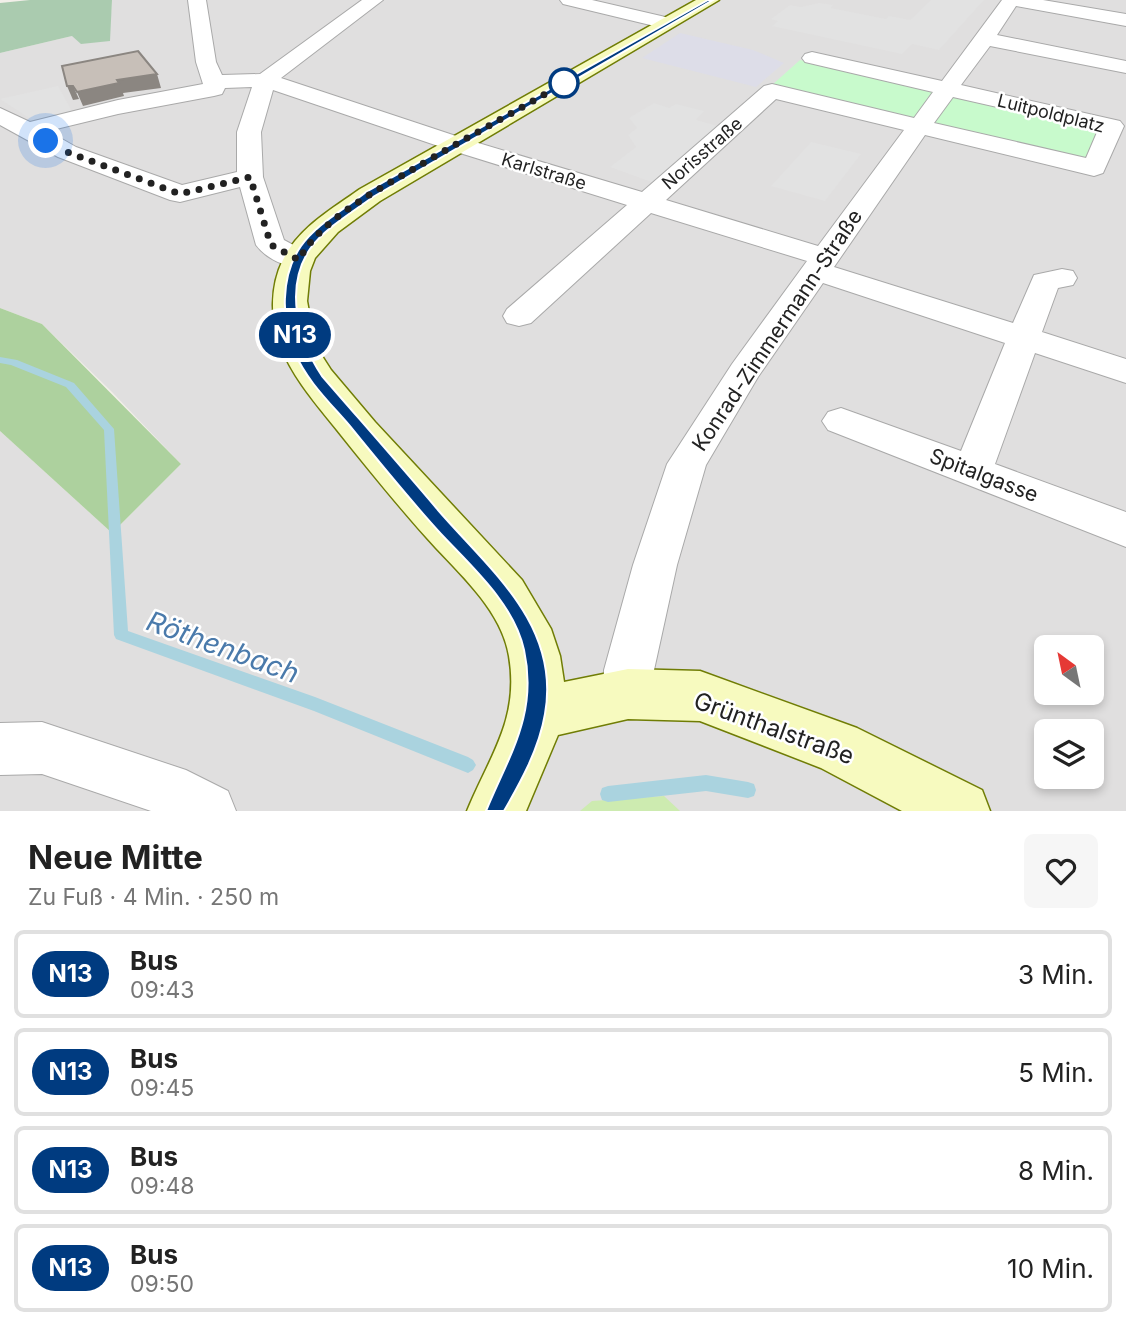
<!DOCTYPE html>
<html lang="de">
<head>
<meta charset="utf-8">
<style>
  :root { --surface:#fff; --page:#f6f6f6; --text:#222; --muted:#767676; --line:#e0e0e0 }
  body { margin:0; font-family:Inter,sans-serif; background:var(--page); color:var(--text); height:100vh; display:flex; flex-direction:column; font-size:26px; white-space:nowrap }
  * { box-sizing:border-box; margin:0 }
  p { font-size:23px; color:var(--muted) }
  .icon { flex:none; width:38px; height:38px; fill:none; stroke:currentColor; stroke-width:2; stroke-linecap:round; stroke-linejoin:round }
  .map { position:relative; height:811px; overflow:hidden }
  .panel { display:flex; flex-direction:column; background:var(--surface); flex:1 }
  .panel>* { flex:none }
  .badge { padding:0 14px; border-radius:23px; font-size:24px; line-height:46px }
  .needle { width:46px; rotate:327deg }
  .buttons { position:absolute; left:1034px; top:635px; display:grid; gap:14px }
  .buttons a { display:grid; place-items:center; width:70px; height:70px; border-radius:10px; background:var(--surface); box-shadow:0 4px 10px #0003; font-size:35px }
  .you { position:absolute; width:35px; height:35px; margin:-18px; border:5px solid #fff; border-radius:50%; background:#1a73e8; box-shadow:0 0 0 10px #1a73e833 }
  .map>.badge { position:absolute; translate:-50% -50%; box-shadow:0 0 0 4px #fff }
  .round { display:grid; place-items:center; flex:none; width:74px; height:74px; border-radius:10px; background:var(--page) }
  .overview { display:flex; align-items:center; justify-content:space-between; height:119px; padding:0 28px }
  h1 { font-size:33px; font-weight:700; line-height:52px }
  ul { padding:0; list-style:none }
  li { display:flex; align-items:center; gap:21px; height:88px; margin:0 14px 10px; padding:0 14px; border:4px solid var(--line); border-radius:10px }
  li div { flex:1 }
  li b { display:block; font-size:26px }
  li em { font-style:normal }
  li .badge { min-width:77px; font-weight:700; text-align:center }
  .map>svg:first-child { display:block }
</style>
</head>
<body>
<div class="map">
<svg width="1126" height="811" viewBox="0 0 1126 811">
  <rect width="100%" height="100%" fill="#f2efe9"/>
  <path fill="#e0dfdf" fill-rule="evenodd" d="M112,0H1126V811H0V431L112,533L181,464L112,392L42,324L0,308V53L72,36L109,41ZM1046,648H1092V693H1046ZM1046,732H1092V777H1046Z"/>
  <polygon fill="#cdebb0" points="664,796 680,811 580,811 592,801"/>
  <polygon fill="#add19e" points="0,308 42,324 181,464 112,533 0,431"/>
  <polygon fill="#aacbaf" points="30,0 112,0 110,41 81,44 72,36 0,53 0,3"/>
  <polygon fill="#c8facc" points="800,60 1102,129 1086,161 907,116 900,121 772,85"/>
  <g fill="#e2e2e2">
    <polygon points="931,0 984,0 939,50 912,44 902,54 772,26 778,21 771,19 790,5 801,7 819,3 833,5 831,8 886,19 889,16 910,20"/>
    <polygon points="58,86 73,113 32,120 0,99"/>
    <polygon points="654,103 669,108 676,104 704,111 696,120 721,127 654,183 610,167 636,147 628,135 637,128 629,118"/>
    <polygon points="811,142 861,154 825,201 771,186"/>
  </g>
  <polygon fill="#dddde8" points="680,33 753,50 784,63 756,87 642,58"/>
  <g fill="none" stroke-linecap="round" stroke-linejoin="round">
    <g fill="#aad3df" fill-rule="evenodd">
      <polygon points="0,357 17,360 74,383 114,429 128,631 315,697 468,757 473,760 476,765 473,770 468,773 314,711 116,639 114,635 104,430 66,387 11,365 0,363"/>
      <polygon points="706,775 748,782 754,784 756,790 754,796 748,798 706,791 608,802 602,800 600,794 602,788 608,786"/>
    </g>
    <defs>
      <g id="street">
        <path d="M188,0H206L216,62L222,75L260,74L362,0H383L281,78L465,139L642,192L764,86L772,84L914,118L933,92L805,62L802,58L805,54L812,52L942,81L1002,0H1043L1126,14V26L1016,6L997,35L1126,61V73L990,46L961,85L1120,121L1124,126L1103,173L1094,176L925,135L834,267L1013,323L1034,275L1062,269L1073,271L1077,278L1073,285L1058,288L1042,332L1126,359V383L1035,353L995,464L1126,512V547L828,430L822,421L828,412L841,408L961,451L1005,343L823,283L758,377L706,465L677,565L654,670L653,694L646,711L628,718L610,711L603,694L604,670L633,565L667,464L732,364L807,261L651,213L531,323L519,326L507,323L503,316L507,309L627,205L447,149L273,90L261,132L263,177L284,240L310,254L314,260L310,266C292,271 267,260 256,245L240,187L180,202L170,200L58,157L0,125V108L30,122L118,100L203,84L196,62ZM252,87L237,132V172L182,185L76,147L48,131L118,114L214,96L222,94L225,88ZM953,97L1098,130L1086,158L934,123ZM776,99L904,130L818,246L666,200Z"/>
        <polygon points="560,0 592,0 674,19 676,23 667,29 563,4"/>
        <polygon points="42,722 186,770 228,791 236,811 151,811 42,774 0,775 0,723"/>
      </g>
      <path id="secondary" d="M696,0H719L380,201L338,232L315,258L310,271L307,301L315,345L331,370L375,422L522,580L551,629L560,656L564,682L628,669L700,671L857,728L982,790L990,811H902L821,768L700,721L628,719L558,735L526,811H467C489,757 520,719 509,656C502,613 465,579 436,548C401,510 369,470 337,430C317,405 293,378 281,347C270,321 270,286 283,260C298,228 332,209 360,189Z"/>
    </defs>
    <use href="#street" stroke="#a9a9a9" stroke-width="2"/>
    <use href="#secondary" stroke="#707d05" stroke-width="3"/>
    <use href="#street" fill="#fff" fill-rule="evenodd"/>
    <use href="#secondary" fill="#f7fabf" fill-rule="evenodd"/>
  </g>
  <g fill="#8b8681">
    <polygon points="157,74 161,88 123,93 124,96 83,106 77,92 117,80"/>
    <polygon points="67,86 73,86 79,99 73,100"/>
  </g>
  <polygon fill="#c7bfb8" stroke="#8b8681" stroke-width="2" points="138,51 157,74 117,80 119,83 77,92 73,86 67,86 62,66"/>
  <path fill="#003b80" stroke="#fff" stroke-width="2" d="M708,0H713L373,197C353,212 325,228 310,249C284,288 298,340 322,376C361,421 400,465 438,510C489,569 561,625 545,714C539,750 519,785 504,811H486C509,755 538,714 524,650C514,604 472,567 441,534C409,499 379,462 349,425C330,403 306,380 295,353C281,321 280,276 301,246C316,224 345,209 366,192Z"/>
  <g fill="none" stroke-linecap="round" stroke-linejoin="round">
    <path stroke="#222" stroke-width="7" stroke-dasharray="0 12.6" d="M46,141L67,152L180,194L250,177L271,245L299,260C319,220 378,190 415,168C464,139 515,112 564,83"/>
  </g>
  <circle fill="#fff" stroke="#003b80" stroke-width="3.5" cx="564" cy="83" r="14"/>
  <g text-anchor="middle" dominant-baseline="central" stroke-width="5" stroke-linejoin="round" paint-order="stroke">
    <g font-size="18" fill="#222" stroke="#fff">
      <text transform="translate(1051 113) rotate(14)">Luitpoldplatz</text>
      <text transform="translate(702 153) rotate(-41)">Norisstraße</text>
      <text transform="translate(544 171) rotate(17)">Karlstraße</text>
    </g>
    <g font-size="21" fill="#222" stroke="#fff">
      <text transform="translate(777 330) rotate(-56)">Konrad-Zimmermann-Straße</text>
      <text transform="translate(984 475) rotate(21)">Spitalgasse</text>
    </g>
    <g font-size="24" fill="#222" stroke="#fff">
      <text transform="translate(774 728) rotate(20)">Grünthalstraße</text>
    </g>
    <g font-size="28" font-style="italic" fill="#4a7aab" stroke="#fff">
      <text transform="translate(223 647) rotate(20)">Röthenbach</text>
    </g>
  </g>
</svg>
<div class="buttons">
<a><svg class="needle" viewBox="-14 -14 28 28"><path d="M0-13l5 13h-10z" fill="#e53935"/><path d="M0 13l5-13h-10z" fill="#767676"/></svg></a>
<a><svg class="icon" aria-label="layers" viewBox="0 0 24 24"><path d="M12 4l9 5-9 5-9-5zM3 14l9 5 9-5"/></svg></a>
</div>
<div class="you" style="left:46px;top:141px"></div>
<b class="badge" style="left:295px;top:335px;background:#003b80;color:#fff">N13</b>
</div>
<section class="panel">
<div class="overview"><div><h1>Neue Mitte</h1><p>Zu Fuß · 4 Min. · 250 m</p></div><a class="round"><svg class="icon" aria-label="heart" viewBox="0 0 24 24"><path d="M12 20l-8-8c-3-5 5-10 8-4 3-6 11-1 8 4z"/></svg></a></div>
<ul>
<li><span class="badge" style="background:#003b80;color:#fff">N13</span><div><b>Bus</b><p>09:43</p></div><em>3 Min.</em></li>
<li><span class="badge" style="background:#003b80;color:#fff">N13</span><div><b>Bus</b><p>09:45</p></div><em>5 Min.</em></li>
<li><span class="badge" style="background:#003b80;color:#fff">N13</span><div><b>Bus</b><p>09:48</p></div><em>8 Min.</em></li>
<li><span class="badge" style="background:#003b80;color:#fff">N13</span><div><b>Bus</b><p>09:50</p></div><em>10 Min.</em></li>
</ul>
</section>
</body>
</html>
